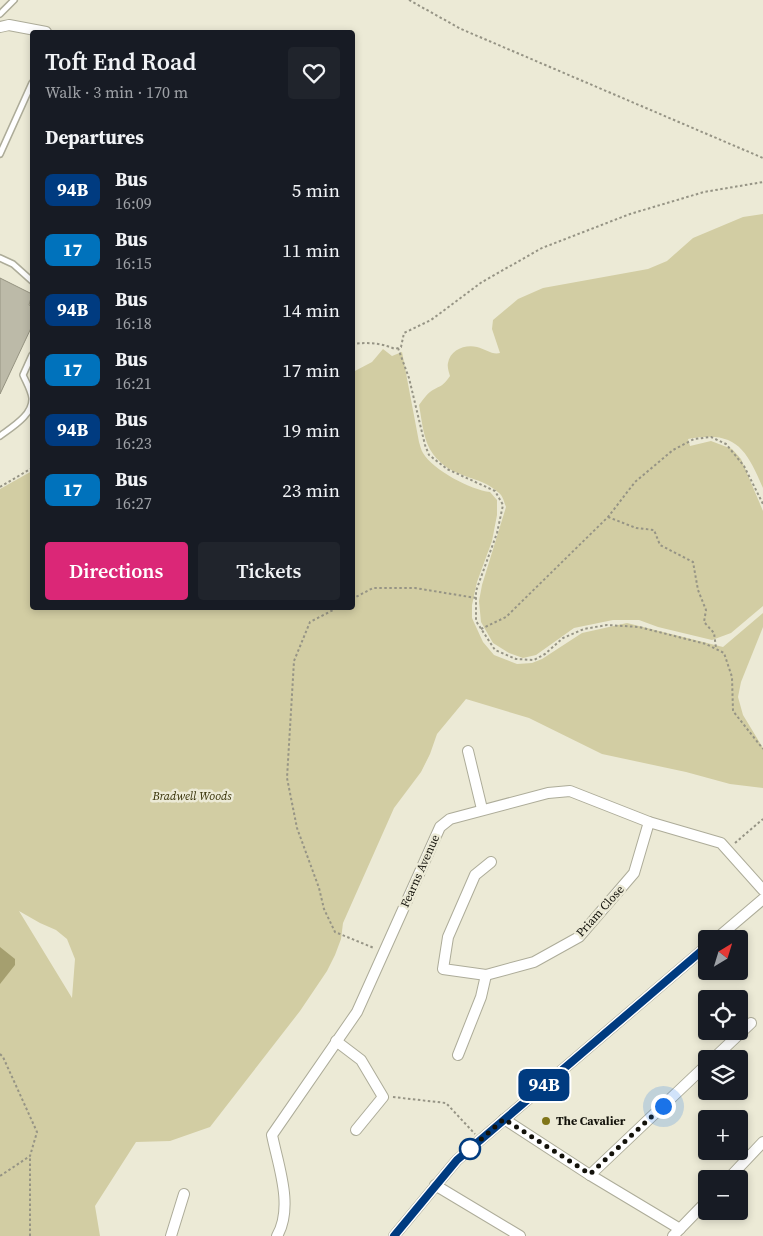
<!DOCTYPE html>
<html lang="en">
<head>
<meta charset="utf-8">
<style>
  :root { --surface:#171b24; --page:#20242c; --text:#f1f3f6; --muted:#9ea1a6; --accent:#db2777 }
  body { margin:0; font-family:"Source Serif 4",serif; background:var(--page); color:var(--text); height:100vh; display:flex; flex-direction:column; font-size:19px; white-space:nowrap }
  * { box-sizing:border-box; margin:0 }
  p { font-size:16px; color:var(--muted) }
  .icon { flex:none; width:28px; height:28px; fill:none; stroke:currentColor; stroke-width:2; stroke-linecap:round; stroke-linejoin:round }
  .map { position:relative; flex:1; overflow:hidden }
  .panel { position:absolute; left:30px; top:30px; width:325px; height:580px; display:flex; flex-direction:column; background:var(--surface); border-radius:5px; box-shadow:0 2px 8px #0003 }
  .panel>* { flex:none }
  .badge { padding:0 10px; border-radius:8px; font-size:18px; line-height:32px }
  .needle { width:32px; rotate:38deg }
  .tools { position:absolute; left:698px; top:930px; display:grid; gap:10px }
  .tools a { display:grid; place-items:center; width:50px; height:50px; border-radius:5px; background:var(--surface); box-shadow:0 2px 8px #0003; font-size:25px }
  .you { position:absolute; width:25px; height:25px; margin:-12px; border:4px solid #fff; border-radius:50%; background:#1a73e8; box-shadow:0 0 0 8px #1a73e833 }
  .map>.badge { position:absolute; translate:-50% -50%; box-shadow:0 0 0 2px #fff }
  h2 { padding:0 15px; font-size:19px; line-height:45px }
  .round { display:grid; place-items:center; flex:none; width:52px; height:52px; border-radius:5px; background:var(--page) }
  .headline { display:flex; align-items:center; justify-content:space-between; height:85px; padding:0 15px }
  h1 { font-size:24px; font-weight:600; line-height:38px }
  .button { display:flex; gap:10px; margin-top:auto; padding:10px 15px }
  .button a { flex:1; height:58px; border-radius:5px; background:var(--accent); color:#fff; font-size:20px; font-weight:600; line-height:58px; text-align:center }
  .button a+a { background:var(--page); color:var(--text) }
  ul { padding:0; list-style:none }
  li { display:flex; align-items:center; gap:15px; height:60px; padding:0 15px }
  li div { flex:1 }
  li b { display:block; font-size:19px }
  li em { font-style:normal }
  li .badge { min-width:55px; font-weight:700; text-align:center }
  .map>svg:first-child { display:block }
</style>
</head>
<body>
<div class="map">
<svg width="763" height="1236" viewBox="0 0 763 1236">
  <rect width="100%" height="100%" fill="#ecead6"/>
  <g fill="#d2cda3" fill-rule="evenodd">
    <path d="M763,214V488C746,448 735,430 688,439L690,446L711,441L732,449L741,459L763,511V606L731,633L712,640L658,627L639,620H613L574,628L536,655L523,658L509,653L493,643L481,622L479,601L482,585L506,507C504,502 503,496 499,493C479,474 452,480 433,454C423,441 422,420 419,405C422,401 426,395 430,392C440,385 442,388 450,376C449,372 447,367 448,363C450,350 465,344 477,347C485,349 492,355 500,353L492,329L493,320L518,299L543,288L648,269L667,261L693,238L743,217Z"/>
    <path d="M383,349L392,356L402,352L419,442C420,445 421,450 423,453C433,470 471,490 490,492L497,500V515L492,541L477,582L472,605V618L483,642L494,655L517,664L532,663L542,659L582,633L627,623L723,647L763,613V627L741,682L738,697L743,715L763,748V788L730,784L686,772L602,754L529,718L466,699L437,734L430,754L421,772L394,808L343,923L341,939L335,955L327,971L300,1011L210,1127L170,1141L136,1142L95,1206L100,1236H0V489L32,471V608H352L353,372L372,362ZM19,911L40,923L56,930L67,939L75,959L72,998Z"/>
  </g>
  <polygon fill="#a59f6f" points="0,947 15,959 15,965 0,984"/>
  <polygon fill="#bcbaa8" stroke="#959381" points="0,278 32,294 29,305 32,307 32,326 0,394"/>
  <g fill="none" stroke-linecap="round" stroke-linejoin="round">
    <defs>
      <g id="service">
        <polyline points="0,14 14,0"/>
        <polyline points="0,154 32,83"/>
        <polyline points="0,258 13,264 32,281"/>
        <path d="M0,436C12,427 33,415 32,398C31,390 26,382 23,375L32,355"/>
      </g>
      <g id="minor">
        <polyline points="0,27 9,25 46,32"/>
        <polyline points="468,751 482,809"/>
        <polyline points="491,862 475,875 448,937 443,969 486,975 534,962 579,937 634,873 649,822"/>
        <polyline points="716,939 763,899"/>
        <polyline points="336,1041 361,1060 383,1097 356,1130"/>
        <polyline points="458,1055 481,997 486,975"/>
        <polyline points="713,1059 751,1023"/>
        <polyline points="504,1119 590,1175 680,1229"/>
        <polyline points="590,1175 706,1065"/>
        <polyline points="728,1179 763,1142"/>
        <polyline points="435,1185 520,1236"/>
        <polyline points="171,1236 184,1194"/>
        <path d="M277,1236C294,1207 278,1165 272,1135L357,1012L440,827L450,819L548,793L570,791L649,822L721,843L763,890"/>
        <polyline points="394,1236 457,1160 706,947"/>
        <polyline points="673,1236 706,1202"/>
      </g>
    </defs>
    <use href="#service" stroke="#adac99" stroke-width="8"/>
    <use href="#minor" stroke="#adac99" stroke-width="12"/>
    <g stroke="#969485" stroke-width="2" stroke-dasharray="2.5 2.5" stroke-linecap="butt">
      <polyline points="409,0 461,29 763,158"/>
      <path d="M352,344C368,342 381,343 395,349L401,347L404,333L431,320L482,282L542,248L630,214L704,192L763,182"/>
      <polyline points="398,348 409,378 425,445 429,455 447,469 495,491 503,505 497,533 476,591 476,621 495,650 516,659 534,660 545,654 563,638 584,629 607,625 639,627 706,644 724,653 732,677 733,711 763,749"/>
      <polyline points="0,487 32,468"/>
      <polyline points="608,517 636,528 654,530 660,545 693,562 698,590 706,610 704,622 714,633 716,648"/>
      <polyline points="352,599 373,588 415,588 476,598"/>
      <polyline points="337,608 310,622 294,661 287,778 297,828 319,888 324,909 335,932 374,948"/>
      <polyline points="481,629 506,617 608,517 635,482 673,450 694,439 711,437 726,444 744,466 763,504"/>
      <polyline points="735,843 763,819"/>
      <polyline points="0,1054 3,1057 37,1132 30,1156 0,1176"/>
      <polyline points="393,1097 446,1103 475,1134"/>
      <polyline points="30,1236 30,1156"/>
    </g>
    <use href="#service" stroke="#fff" stroke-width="5"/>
    <use href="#minor" stroke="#fff" stroke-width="10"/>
  </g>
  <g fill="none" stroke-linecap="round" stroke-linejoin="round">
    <defs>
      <polyline id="line" points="394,1236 457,1160 706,947"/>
    </defs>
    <use href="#line" stroke="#fff" stroke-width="11"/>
    <use href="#line" stroke="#003b80" stroke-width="8"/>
    <polyline stroke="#13120b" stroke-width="5" stroke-dasharray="0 9" points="470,1149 469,1150 504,1119 590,1174 663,1106"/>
  </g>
  <circle fill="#807518" stroke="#ecead6" stroke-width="2" cx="546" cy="1121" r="5"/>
  <circle fill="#fff" stroke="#003b80" stroke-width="2.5" cx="470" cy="1149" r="10"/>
  <g text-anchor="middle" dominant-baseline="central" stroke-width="5" stroke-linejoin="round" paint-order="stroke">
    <g font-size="12" font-style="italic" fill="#363107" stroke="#ecead6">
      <text x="192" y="796">Bradwell Woods</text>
    </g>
    <g font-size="12" fill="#13120b" stroke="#ecead6">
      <text transform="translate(420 871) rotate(-66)">Fearns Avenue</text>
      <text transform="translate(600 911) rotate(-48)">Priam Close</text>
    </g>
    <g font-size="12" font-weight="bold" fill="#13120b" stroke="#ecead6" text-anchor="start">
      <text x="556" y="1121">The Cavalier</text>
    </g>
  </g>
</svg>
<div class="tools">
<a><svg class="needle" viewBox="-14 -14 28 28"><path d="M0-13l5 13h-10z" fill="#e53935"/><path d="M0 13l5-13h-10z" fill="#9ea1a6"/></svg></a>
<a><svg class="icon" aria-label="locate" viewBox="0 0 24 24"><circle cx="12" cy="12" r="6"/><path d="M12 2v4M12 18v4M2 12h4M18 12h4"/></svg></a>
<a><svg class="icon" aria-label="layers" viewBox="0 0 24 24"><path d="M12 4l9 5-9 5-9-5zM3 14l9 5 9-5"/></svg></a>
<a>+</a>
<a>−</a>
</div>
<div class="you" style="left:663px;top:1106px"></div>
<b class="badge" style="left:544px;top:1085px;background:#003b80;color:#fff">94B</b>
<section class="panel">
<div class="headline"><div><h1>Toft End Road</h1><p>Walk · 3 min · 170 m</p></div><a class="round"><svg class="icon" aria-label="heart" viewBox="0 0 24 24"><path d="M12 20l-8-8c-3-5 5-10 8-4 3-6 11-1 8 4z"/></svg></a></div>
<h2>Departures</h2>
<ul>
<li><span class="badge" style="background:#003b80;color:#fff">94B</span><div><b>Bus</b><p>16:09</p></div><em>5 min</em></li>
<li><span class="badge" style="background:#0072bc;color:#fff">17</span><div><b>Bus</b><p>16:15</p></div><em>11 min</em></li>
<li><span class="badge" style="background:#003b80;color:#fff">94B</span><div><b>Bus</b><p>16:18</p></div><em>14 min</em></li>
<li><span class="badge" style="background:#0072bc;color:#fff">17</span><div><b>Bus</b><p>16:21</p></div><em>17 min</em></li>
<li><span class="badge" style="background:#003b80;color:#fff">94B</span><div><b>Bus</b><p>16:23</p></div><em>19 min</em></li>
<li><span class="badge" style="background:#0072bc;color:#fff">17</span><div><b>Bus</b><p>16:27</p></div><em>23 min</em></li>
</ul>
<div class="button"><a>Directions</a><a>Tickets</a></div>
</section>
</div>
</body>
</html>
